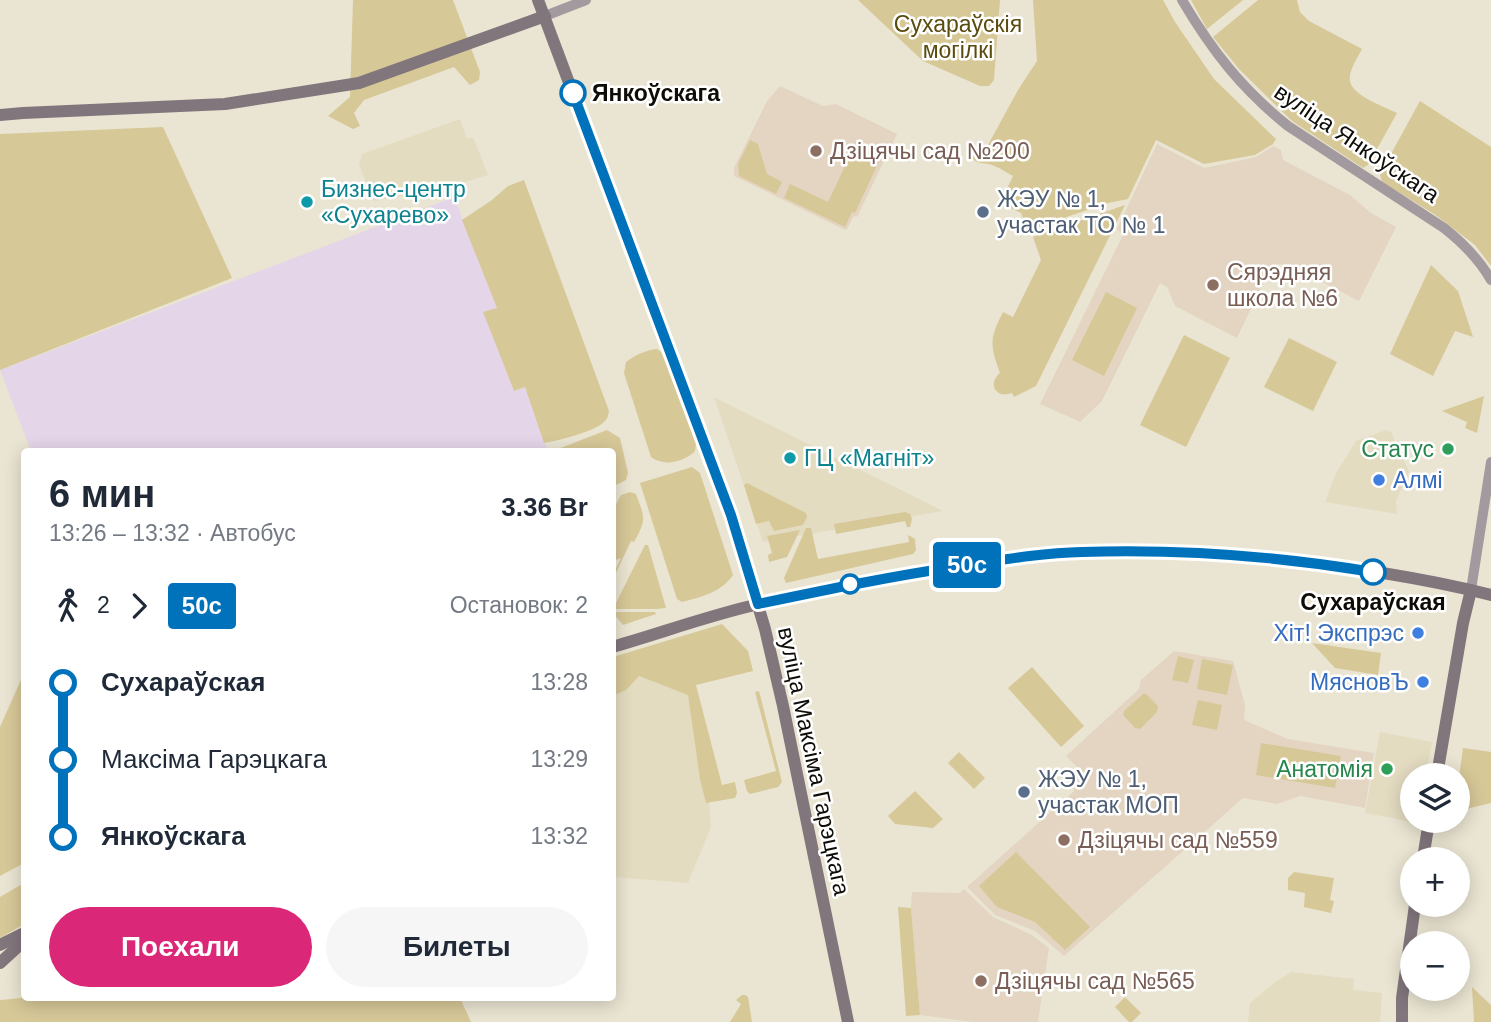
<!DOCTYPE html>
<html lang="ru">
<head>
<meta charset="utf-8">
<style>
  :root { --surface:#fff; --page:#f6f6f7; --text:#1f2937; --muted:#747a83; --accent:#db2777 }
  body { margin:0; font-family:Arial,sans-serif; background:var(--page); color:var(--text); height:100vh; display:flex; flex-direction:column; font-size:26px; white-space:nowrap }
  * { box-sizing:border-box; margin:0 }
  p { font-size:23px; color:var(--muted) }
  .icon { flex:none; width:38px; height:38px; fill:none; stroke:currentColor; stroke-width:2; stroke-linecap:round; stroke-linejoin:round }
  .map { position:relative; flex:1; overflow:hidden }
  .panel { position:absolute; left:21px; top:448px; width:595px; height:553px; display:flex; flex-direction:column; background:var(--surface); border-radius:7px; box-shadow:0 4px 18px #0003 }
  .panel>* { flex:none }
  .badge { padding:0 14px; border-radius:5px; font-size:24px; line-height:46px }
  .controls { position:absolute; left:1400px; top:763px; display:grid; gap:14px }
  .controls a { display:grid; place-items:center; width:70px; height:70px; border-radius:50%; background:var(--surface); box-shadow:0 4px 18px #0003; font-size:35px }
  .map>.badge { position:absolute; translate:-50% -50%; box-shadow:0 0 0 4px #fff }
  .legs { display:flex; align-items:center; gap:10px; height:77px; padding:0 28px; font-size:23px }
  .legs p { margin-inline-start:auto }
  .summary { display:flex; align-items:center; justify-content:space-between; height:119px; padding:0 28px }
  h1 { font-size:38px; font-weight:800; line-height:52px }
  .primary-button { display:flex; gap:14px; margin-top:auto; padding:14px 28px }
  .primary-button a { flex:1; height:80px; border-radius:42px; background:var(--accent); color:#fff; font-size:28px; font-weight:800; line-height:80px; text-align:center }
  .primary-button a+a { background:var(--page); color:var(--text) }
  ul { padding:0 28px; list-style:none }
  li { display:flex; align-items:center; gap:24px; height:77px; font-size:26px }
  li i { display:grid; place-items:center; width:10px; height:100%; margin:0 9px; background:currentColor }
  li i::after { content:''; width:18px; height:18px; margin:-9px; border:5px solid; border-radius:50%; background:var(--surface) }
  li p { margin-inline-start:auto }
  li:first-child i { background:linear-gradient(#0000 50%,currentColor 0) }
  li:last-child i { background:linear-gradient(currentColor 50%,#0000 0) }
  .map>svg:first-child { display:block }
</style>
</head>
<body>
<div class="map">
<svg width="1491" height="1022" viewBox="0 0 1491 1022">
  <rect width="100%" height="100%" fill="#eae5d2"/>
  <g fill="#e4dcc1">
    <polygon points="460,119 467,139 473,137 488,175 445,188 374,201 359,165 362,154"/>
    <polygon points="714,397 943,511 763,542"/>
    <polygon points="1386,430 1391,432 1409,472 1396,501 1397,514 1325,502 1335,475 1356,441"/>
    <polygon points="631,673 689,687 709,799 711,827 688,883 613,877 613,679"/>
    <polygon points="1380,732 1432,742 1426,775 1412,775 1412,821 1418,821 1418,823 1365,813"/>
    <polygon points="1291,972 1354,979 1353,990 1382,993 1380,1022 1248,1022 1250,1003 1274,983"/>
  </g>
  <polygon fill="#e4d5e8" points="454,197 497,308 484,312 514,391 525,387 544,442 549,451 31,451 0,370"/>
  <g fill="#e3d5c2">
    <polygon points="780,86 823,106 836,104 897,134 857,217 854,216 847,229 845,230 734,176 734,168 767,101"/>
    <polygon points="1157,144 1204,168 1256,157 1273,146 1281,150 1283,160 1350,195 1371,213 1396,227 1359,301 1289,265 1276,264 1269,271 1237,338 1175,306 1167,287 1160,283 1102,401 1080,422 1040,404 1123,235 1117,229"/>
    <polygon points="1174,651 1233,661 1245,705 1244,720 1288,739 1374,753 1365,808 1300,796 1277,804 1243,798 1064,956 1035,931 995,915 967,887 1074,791 1074,778 1081,771 1066,756 1139,689 1141,680"/>
    <polygon points="964,889 993,917 1032,935 1049,948 1038,1022 973,1022 920,1015 911,908 912,892 960,893"/>
  </g>
  <g fill="#d7c898">
    <polygon points="353,0 453,0 480,72 479,80 470,85 454,67 364,100 354,113 360,126 353,129 328,116 350,97"/>
    <polygon points="858,0 1000,0 994,80 989,86 980,86 923,61"/>
    <path d="M1033,0H1163L1175,22L1214,79L1276,139L1273,144L1255,155L1204,164L1156,140L1128,199L1108,203L1028,230L1021,213L1000,203L1013,176C1007,173 999,167 992,165C978,161 975,166 968,150L982,156L1018,90L1037,61Z"/>
    <polygon points="1191,0 1243,0 1207,29"/>
    <path d="M1258,0H1297L1300,12L1309,21L1362,49C1358,57 1351,67 1350,76C1346,94 1384,106 1397,113L1368,165L1363,168L1292,121L1239,69L1213,37Z"/>
    <polygon points="1420,101 1491,147 1491,266 1475,245 1434,214 1382,182 1380,174"/>
    <polygon points="163,127 232,278 0,370 0,134"/>
    <polygon points="750,140 758,144 767,174 782,182 776,194 739,176 738,164"/>
    <polygon points="855,145 881,157 855,213 852,212 845,227 784,198 790,184 828,202"/>
    <path d="M524,180L609,411C608,415 608,418 605,421C597,431 557,441 544,443L525,387L514,391L483,312L497,308L462,220L492,200L508,186Z"/>
    <path d="M1125,205L1036,386L1014,397L1012,393C996,399 987,384 1000,373C990,345 989,340 1003,312L1013,317L1041,260L1033,237Z"/>
    <polygon points="1431,265 1458,291 1473,337 1455,331 1433,376 1390,354"/>
    <polygon points="1106,292 1137,308 1104,376 1072,360"/>
    <polygon points="1184,335 1230,358 1186,447 1140,425"/>
    <polygon points="1289,338 1337,362 1313,411 1264,387"/>
    <path d="M657,349L664,354L696,444L695,451C684,462 664,467 651,457L624,373L626,362C635,355 646,350 657,349Z"/>
    <polygon points="1484,396 1477,433 1465,428 1467,422 1442,411"/>
    <polygon points="607,430 620,438 628,473 626,480 616,485 613,477 612,452 602,451 601,450 596,452 553,451"/>
    <path d="M692,467L700,473L733,575C721,593 700,597 682,602L677,599L640,483Z"/>
    <polygon points="747,483 806,513 807,517 803,525 774,531 769,521 756,524 744,485"/>
    <path d="M630,492L636,494L637,497C646,519 645,522 634,542L631,541L613,579V575L621,558L613,561V510L621,495Z"/>
    <polygon points="905,512 910,514 912,519 910,527 907,527 905,521 836,534 834,524"/>
    <polygon points="806,528 811,528 818,559 909,542 908,535 915,539 916,550 913,554 786,583 784,578"/>
    <polygon points="800,530 787,557 769,562 768,555 772,553 767,536"/>
    <polygon points="645,545 648,545 666,608 657,609 613,609"/>
    <polygon points="615,612 655,612 656,614 623,625 613,613"/>
    <polygon points="722,624 748,651 753,671 696,685 722,785 735,782 737,793 735,798 706,803 700,779 688,695 639,676 626,690 617,694 613,691 613,657"/>
    <polygon points="1312,643 1381,653 1378,675 1335,668"/>
    <polygon points="1178,656 1194,660 1188,683 1172,680"/>
    <polygon points="1202,659 1233,665 1227,695 1197,689"/>
    <polygon points="1032,667 1084,726 1061,747 1008,688"/>
    <polygon points="24,673 24,863 0,876 0,727"/>
    <polygon points="759,691 782,782 778,787 750,794 747,791 744,780 776,771 755,692"/>
    <polygon points="1143,694 1146,694 1158,706 1157,712 1140,729 1135,728 1123,715 1124,711"/>
    <polygon points="1198,700 1222,705 1217,730 1192,725"/>
    <polygon points="1261,743 1341,756 1335,788 1256,775"/>
    <polygon points="1463,748 1491,752 1491,803 1458,811 1458,785"/>
    <polygon points="959,752 985,778 974,789 948,763"/>
    <polygon points="915,791 943,819 933,828 895,824 888,816"/>
    <polygon points="1016,852 1090,927 1065,950 1035,922 997,907 979,886"/>
    <polygon points="1294,872 1334,878 1330,900 1334,901 1331,913 1304,907 1305,893 1288,890 1288,878"/>
    <polygon points="24,883 24,924 0,938 0,897"/>
    <polygon points="898,907 911,908 920,1015 906,1016"/>
    <polygon points="1472,987 1491,1005 1491,1022 1474,1022"/>
    <polygon points="24,995 24,998 460,998 471,1022 0,1022 0,1000 21,998"/>
    <polygon points="742,995 745,995 748,997 752,1022 730,1022 741,1004 736,1000"/>
    <polygon points="1125,997 1141,1013 1132,1022 1129,1022 1115,1007"/>
  </g>
  <g fill="none" stroke-linecap="round" stroke-linejoin="round">
    <g stroke="#a39a9f" stroke-width="10">
      <path d="M1182,0C1212,51 1242,89 1288,126L1444,228C1463,243 1479,259 1491,280"/>
      <polyline points="545,16 586,0"/>
      <polyline points="1471,590 1491,462"/>
    </g>
    <g stroke="#82767d" stroke-width="12">
      <polyline points="538,0 731,515 765,629 783,706 848,1022"/>
      <polyline points="0,115 23,113 225,104 359,83 545,16"/>
      <path d="M612,647C661,633 710,615 759,604C863,579 970,559 1077,552C1123,549 1169,552 1214,555C1307,561 1400,572 1491,595"/>
      <polyline points="1437,775 1463,623 1471,590"/>
      <polyline points="1423,859 1429,821"/>
      <polyline points="0,945 24,933"/>
      <polyline points="0,963 24,941"/>
      <polyline points="1402,1022 1402,998 1415,905"/>
    </g>
  </g>
  <g fill="none" stroke-linecap="round" stroke-linejoin="round">
    <defs>
      <path id="line-1" d="M573,93L731,515L758,604C825,590 892,576 961,566C1001,560 1041,553 1082,552C1179,549 1277,556 1373,572"/>
    </defs>
    <use href="#line-1" stroke="#fff" stroke-width="16"/>
    <use href="#line-1" stroke="#0072bc" stroke-width="10"/>
  </g>
  <g fill="#fff" stroke="#0072bc" stroke-width="3.5">
    <circle cx="573" cy="93" r="12"/>
    <circle cx="1373" cy="572" r="12"/>
    <circle cx="850" cy="584" r="9"/>
  </g>
  <g fill="#8d6e63" stroke="#fff" stroke-width="2.5">
    <circle cx="816" cy="151" r="7"/>
    <circle cx="1213" cy="285" r="7"/>
    <circle cx="1064" cy="840" r="7"/>
    <circle cx="981" cy="981" r="7"/>
  </g>
  <g fill="#0f9aa8" stroke="#fff" stroke-width="2.5">
    <circle cx="307" cy="202" r="7"/>
    <circle cx="790" cy="458" r="7"/>
  </g>
  <g fill="#5c6f8a" stroke="#fff" stroke-width="2.5">
    <circle cx="983" cy="212" r="7"/>
    <circle cx="1024" cy="792" r="7"/>
  </g>
  <g fill="#2e9e5b" stroke="#fff" stroke-width="2.5">
    <circle cx="1448" cy="449" r="7"/>
    <circle cx="1387" cy="769" r="7"/>
  </g>
  <g fill="#3f7fe0" stroke="#fff" stroke-width="2.5">
    <circle cx="1379" cy="480" r="7"/>
    <circle cx="1418" cy="633" r="7"/>
    <circle cx="1423" cy="682" r="7"/>
  </g>
  <g text-anchor="middle" dominant-baseline="central" stroke-width="5" stroke-linejoin="round" paint-order="stroke">
    <g font-size="23" fill="#5a4b0e" stroke="#fff">
      <text x="958" y="24">Сухараўскія<tspan x="958" dy="26">могілкі</tspan></text>
    </g>
    <g font-size="23" font-weight="bold" fill="#0e0c06" stroke="#fff" text-anchor="start">
      <text x="592" y="93">Янкоўскага</text>
      <text x="1373" y="602" text-anchor="middle">Сухараўская</text>
    </g>
    <g font-size="23" fill="#0e0c06" stroke="#fff">
      <text transform="translate(1357 143) rotate(34)">вуліца Янкоўскага</text>
      <text transform="translate(814 761) rotate(78)">вуліца Максіма Гарэцкага</text>
    </g>
    <g font-size="23" fill="#785e54" stroke="#fff" text-anchor="start">
      <text x="830" y="151">Дзіцячы сад №200</text>
      <text x="1227" y="272">Сярэдняя<tspan x="1227" dy="26">школа №6</tspan></text>
      <text x="1078" y="840">Дзіцячы сад №559</text>
      <text x="995" y="981">Дзіцячы сад №565</text>
    </g>
    <g font-size="23" fill="#0d838f" stroke="#fff" text-anchor="start">
      <text x="321" y="189">Бизнес-центр<tspan x="321" dy="26">«Сухарево»</tspan></text>
      <text x="804" y="458">ГЦ «Магніт»</text>
    </g>
    <g font-size="23" fill="#4e5e75" stroke="#fff" text-anchor="start">
      <text x="997" y="199">ЖЭУ № 1,<tspan x="997" dy="26">участак ТО № 1</tspan></text>
      <text x="1038" y="779">ЖЭУ № 1,<tspan x="1038" dy="26">участак МОП</tspan></text>
    </g>
    <g font-size="23" fill="#27864d" stroke="#fff" text-anchor="end">
      <text x="1434" y="449">Статус</text>
      <text x="1373" y="769">Анатомія</text>
    </g>
    <g font-size="23" fill="#366cbe" stroke="#fff" text-anchor="end">
      <text x="1393" y="480" text-anchor="start">Алмі</text>
      <text x="1404" y="633">Хіт! Экспрэс</text>
      <text x="1409" y="682">МясновЪ</text>
    </g>
  </g>
</svg>
<div class="controls">
<a><svg class="icon" aria-label="layers" viewBox="0 0 24 24"><path d="M12 4l9 5-9 5-9-5zM3 14l9 5 9-5"/></svg></a>
<a>+</a>
<a>−</a>
</div>
<b class="badge" style="left:967px;top:565px;background:#0072bc;color:#fff">50с</b>
<section class="panel">
<div class="summary"><div><h1>6 мин</h1><p>13:26 – 13:32 · Автобус</p></div><b>3.36 Br</b></div>
<div class="legs"><svg class="icon" aria-label="walk" viewBox="0 0 24 24"><circle cx="13" cy="4" r="2"/><path d="M13 8l-2 6 4 7M11 14l-3 7M7 12l3-4h3l4 4"/></svg>2<svg class="icon" aria-label="forward" viewBox="0 0 24 24"><path d="M9 5l7 7-7 7"/></svg><b class="badge" style="background:#0072bc;color:#fff">50с</b><p>Остановок: 2</p></div>
<ul>
<li><i style="color:#0072bc"></i><b>Сухараўская</b><p>13:28</p></li>
<li><i style="color:#0072bc"></i><span>Максіма Гарэцкага</span><p>13:29</p></li>
<li><i style="color:#0072bc"></i><b>Янкоўскага</b><p>13:32</p></li>
</ul>
<div class="primary-button"><a>Поехали</a><a>Билеты</a></div>
</section>
</div>
</body>
</html>
